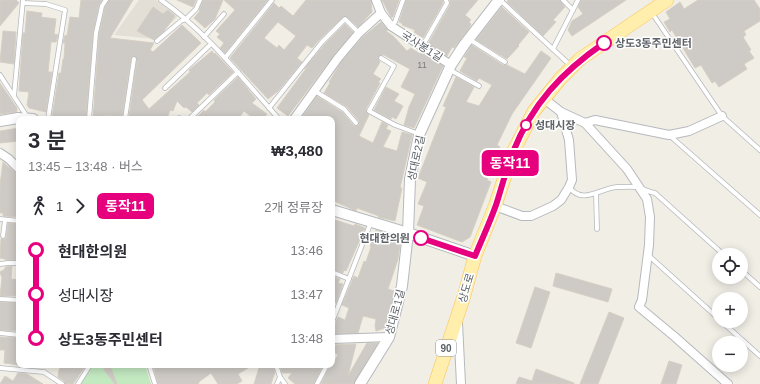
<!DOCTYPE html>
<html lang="ko">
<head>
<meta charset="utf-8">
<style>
  :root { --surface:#fff; --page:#f7f7f7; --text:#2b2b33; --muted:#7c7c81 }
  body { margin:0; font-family:Helvetica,"Noto Sans KR",sans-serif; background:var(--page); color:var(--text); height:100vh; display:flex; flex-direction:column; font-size:15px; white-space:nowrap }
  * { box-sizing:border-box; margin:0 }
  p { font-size:13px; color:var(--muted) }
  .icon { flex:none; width:22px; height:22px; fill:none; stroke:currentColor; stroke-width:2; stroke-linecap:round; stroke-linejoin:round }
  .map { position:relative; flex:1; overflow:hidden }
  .drawer { position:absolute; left:16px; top:116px; width:319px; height:252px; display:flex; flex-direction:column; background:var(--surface); border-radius:8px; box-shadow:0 2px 10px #0003 }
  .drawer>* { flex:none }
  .badge { padding:0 8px; border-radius:6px; font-size:14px; line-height:26px }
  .buttons { position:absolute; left:712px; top:248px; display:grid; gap:8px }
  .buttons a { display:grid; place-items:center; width:36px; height:36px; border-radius:50%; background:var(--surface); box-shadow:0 2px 10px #0003; font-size:20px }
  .map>.badge { position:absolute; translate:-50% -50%; box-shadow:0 0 0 2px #fff }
  .legs { display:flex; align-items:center; gap:6px; height:44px; padding:0 12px; font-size:13px }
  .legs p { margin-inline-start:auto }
  .head { display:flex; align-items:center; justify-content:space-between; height:68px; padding:0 12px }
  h1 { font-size:22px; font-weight:600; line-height:30px }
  ul { padding:0 12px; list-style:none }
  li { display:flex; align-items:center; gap:14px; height:44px; font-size:15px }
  li i { display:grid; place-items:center; width:6px; height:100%; margin:0 5px; background:currentColor }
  li i::after { content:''; width:10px; height:10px; margin:-5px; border:3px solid; border-radius:50%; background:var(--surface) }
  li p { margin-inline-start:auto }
  li:first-child i { background:linear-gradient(#0000 50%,currentColor 0) }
  li:last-child i { background:linear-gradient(currentColor 50%,#0000 0) }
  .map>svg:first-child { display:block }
</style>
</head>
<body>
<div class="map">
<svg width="760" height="384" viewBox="0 0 760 384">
  <rect width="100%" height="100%" fill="#f1eee6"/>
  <polygon fill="#e3dfd6" points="139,0 156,0 173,11 178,16 155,39 114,35"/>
  <polygon fill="#c3e9c1" points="92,365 145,365 151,384 80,384"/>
  <g fill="#cecac5" stroke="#d6cfc3" fill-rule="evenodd">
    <polygon points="0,0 16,0 19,3 0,26"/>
    <polygon points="81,0 102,0 99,5 93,33 86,119 67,119 52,117 59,73 61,73 63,59 64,59 65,43 63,43 65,35 67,36 70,17 79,18"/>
    <polygon points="109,0 133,0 110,38 154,43 150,50 153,52 182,25 201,43 142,100 149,109 190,72 189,70 212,51 214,54 215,53 233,72 209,95 207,93 197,103 199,105 192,112 186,107 184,108 177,101 173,111 170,110 167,119 129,117 137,60 136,57 133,56 131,58 122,117 105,115 105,119 93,119 99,34 105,7"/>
    <polygon points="177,0 196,0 193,7"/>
    <polygon points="203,0 223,0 215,19 205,28 194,18 200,11 199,10"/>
    <polygon points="224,0 268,0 225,53 220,48 224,43 217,37 220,34 216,31 235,10"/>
    <path d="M306,0H371L372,12L358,27L347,17L344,16L319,40L312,48L307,45L297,58L302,62L278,91L268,99L230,58L274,3L279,8L281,6L293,16ZM278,22L296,36L284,50L279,45L277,48L264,38Z"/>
    <polygon points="382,0 399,0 393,17 391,17"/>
    <polygon points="406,0 443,0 443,3 423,38 414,32 415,30 402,25 403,24 399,22"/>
    <polygon points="450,0 478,0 465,15 471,20 469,22 471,24 469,28 454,48 452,47 447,56 428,44 450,5"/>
    <polygon points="508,0 560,0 565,7 553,20 556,22 543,36 507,2"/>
    <polygon points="581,0 626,0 572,36 568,30 572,21 583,14 578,7"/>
    <polygon points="698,0 754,0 760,9 760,21 744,31 746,35 743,37 751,50 749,51 754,58 744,64 747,69 719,87 715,81 712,83 701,65 695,68 672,30 670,32 664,22 670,19 666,12 680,2 684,9"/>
    <polygon points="153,7 163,14 168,10 175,16 164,31 154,40 137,31"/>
    <polygon points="502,7 529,32 518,45 519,46 507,59 476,40"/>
    <polygon points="27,11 42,13 41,17 56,19 54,34 58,35 56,42 51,42 48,72 52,72 46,112 29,108 27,105 29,92 19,91 23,33 25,33"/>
    <polygon points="381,22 388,30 386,31 393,36 407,51 411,48 420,54 421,52 443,66 414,128 404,125 409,107 415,94 401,87 410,69 384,55 380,55 378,57 378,59 380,62 373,74 381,79 378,82 380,83 366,109 366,112 369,115 359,136 373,143 382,122 388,125 386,129 391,131 383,147 397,151 402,132 412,135 400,188 402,188 395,221 378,217 379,216 357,208 356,211 332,200 332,119 301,119 317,96 342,112 354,126 356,126 359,125 359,121 347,107 324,93 330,83 329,82 342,61 363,37"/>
    <polygon points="345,24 353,32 334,55 288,116 277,108 308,66 304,69 325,44"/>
    <polygon points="3,31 16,32 14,64 0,62"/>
    <polygon points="472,45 503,65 507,65 525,74 541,51 551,58 512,114 497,145 500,147 487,180 491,182 470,237 462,242 417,225 424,206 418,204 427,182 418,178 446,107 443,106 456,77 474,87 466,102 479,106 492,85 479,78 477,81 460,71 467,58 464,57"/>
    <polygon points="238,77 256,99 252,103 267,114 263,119 254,119 244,111 238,119 198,119 198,118 197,117 204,110 205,112 215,102 214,100"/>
    <polygon points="0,83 17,108 17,111 16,112 0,114"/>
    <polygon points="386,87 399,94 394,101 403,106 396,119 392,117 391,119 374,110"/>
    <polygon points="19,128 19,141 0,143 0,131"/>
    <polygon points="3,162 19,176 19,217 3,216 3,213 0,213 0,185"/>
    <polygon points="332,219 354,226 355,224 365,228 346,271 344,270 343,273 332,269"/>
    <polygon points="8,223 19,224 19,256 17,260 5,260 5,259 0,258 1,239 4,239 6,238"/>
    <polygon points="376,230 401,238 398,259 388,289 394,291 385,328 376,331 375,326 376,319 363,316 358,333 332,334 332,325 335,324 338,317 345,320 349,308 342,305 354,276 358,278 364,261 366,262 371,247 370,246"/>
    <polygon points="12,266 11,279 19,280 19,296 0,296 2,278 0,272 5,269 5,267"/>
    <polygon points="556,273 612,289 608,302 553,286"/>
    <polygon points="332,276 340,279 338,283 343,284 336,303 332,302"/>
    <polygon points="535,287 550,292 531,348 516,343"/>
    <polygon points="0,302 19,303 17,320 19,320 19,331 0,330"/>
    <polygon points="609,312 624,318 598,384 580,384"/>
    <polygon points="0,337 19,338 19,365 4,363 5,350 0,350"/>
    <polygon points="367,343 378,343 354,384 321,384 330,365 332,365 338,355 332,350 332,345 356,344 348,376"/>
    <polygon points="669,361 682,365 676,384 661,384"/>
    <polygon points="62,365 86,365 73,384 65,384 64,381 58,377 59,370"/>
    <polygon points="104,365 110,365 117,384 115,384 104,370"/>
    <polygon points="153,365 253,365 238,374 242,381 237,384 218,384 211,373 200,381 198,384 158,384"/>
    <polygon points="260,365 273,365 275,372 271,384 254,384"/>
    <polygon points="280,365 323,365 314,384 295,384 288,378 292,373 282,373"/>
    <polygon points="536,369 574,383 574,384 516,384 519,377 532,381"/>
    <polygon points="18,373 27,374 43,384 0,384 5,376 13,381"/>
  </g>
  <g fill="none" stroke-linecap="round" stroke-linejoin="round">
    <defs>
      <g id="service">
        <path d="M161,0C207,32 242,78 279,119"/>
        <polyline points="500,0 570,65"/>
        <polyline points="563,0 573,10"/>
        <polyline points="23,3 46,4 65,10 48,119"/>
        <polyline points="652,13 722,116 760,150"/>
        <polyline points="391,26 395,22 403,0"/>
        <polyline points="204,37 224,14"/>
        <polyline points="469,39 505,62"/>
        <polyline points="157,41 181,21 186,19 196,9 200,0"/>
        <polyline points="422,47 447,3 446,0"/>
        <polyline points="553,49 578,0"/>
        <polyline points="225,58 272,0"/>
        <polyline points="381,58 394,66 369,111 395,125 419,134"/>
        <polyline points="450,70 479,86"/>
        <polyline points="0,75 28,118"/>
        <polyline points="165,88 211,44"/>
        <polyline points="315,91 344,109 356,123"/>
        <polyline points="14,96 23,0"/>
        <polyline points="269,108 322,42 345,19 359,33"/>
        <polyline points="179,118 181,119"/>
        <polyline points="89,119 96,33 102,6 106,0"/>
        <polyline points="125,119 134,59"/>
        <polyline points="189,119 238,72"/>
        <polyline points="669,135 760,215"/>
        <path d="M569,187C583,206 602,187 618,187C625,187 634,186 640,188C646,190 649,192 655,193L724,255"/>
        <polyline points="596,194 597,229"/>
        <polyline points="0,219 19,221"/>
        <polyline points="3,236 5,220"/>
        <polyline points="648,255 719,319"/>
        <polyline points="0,264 8,263 19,263"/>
        <polyline points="741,270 760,287"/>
        <polyline points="332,272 349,279"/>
        <polyline points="0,299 19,300"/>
        <polyline points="721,321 760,356"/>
        <polyline points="332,322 371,222"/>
        <polyline points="0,333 19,335"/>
        <polyline points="332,357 332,356"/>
        <polyline points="149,365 155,384"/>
        <polyline points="276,365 280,377 285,384"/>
        <polyline points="0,368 44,372 62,384"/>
        <polyline points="78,384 90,365"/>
        <polyline points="277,384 280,377"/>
        <polyline points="317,384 327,365"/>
      </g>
      <g id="minor">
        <polyline points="376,0 381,13 391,26 451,65"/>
        <polyline points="543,98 561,112 585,123 627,169 647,199 650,217 649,245 642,300 639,307 675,337 728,384"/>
        <polyline points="294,119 338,58 359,33 381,13"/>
        <polyline points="585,123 595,120 669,135 689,131 722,116"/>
        <polyline points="0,153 9,159 19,169"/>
        <polyline points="495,206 522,216 531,216 553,206 561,200 569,187 572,180 569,140 561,112"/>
        <polyline points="458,323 461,384"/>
        <polyline points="332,339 389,337"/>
      </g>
      <g id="tertiary">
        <polyline points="0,121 18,118 33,119"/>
        <polyline points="332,210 408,233 475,256"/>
        <polyline points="360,384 389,337 402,286 408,233 410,179 419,135 451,65 464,45 499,0"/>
      </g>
      <polyline id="primary" points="435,384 464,296 475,256 495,206 513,152 534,111 560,79 580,59 667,0"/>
    </defs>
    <use href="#service" stroke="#b6b9bd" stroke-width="5.5"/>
    <use href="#minor" stroke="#b6b9bd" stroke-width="10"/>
    <use href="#tertiary" stroke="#b6b9bd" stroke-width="12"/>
    <use href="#primary" stroke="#fbc454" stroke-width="14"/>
    <use href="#service" stroke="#fff" stroke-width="4"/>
    <use href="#minor" stroke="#fff" stroke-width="8"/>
    <use href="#tertiary" stroke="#fff" stroke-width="10"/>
    <use href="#primary" stroke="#ffeeac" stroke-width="13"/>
  </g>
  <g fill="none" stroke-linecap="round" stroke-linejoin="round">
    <defs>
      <path id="line-1" d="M421,238L475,256C482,239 490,222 496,205C502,187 506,169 513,152C532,104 562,72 604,43"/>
    </defs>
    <use href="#line-1" stroke="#fff" stroke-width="9"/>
    <use href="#line-1" stroke="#e6007e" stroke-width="6"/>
  </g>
  <g fill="#fff" stroke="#e6007e" stroke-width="2">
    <circle cx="604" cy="43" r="7"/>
    <circle cx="526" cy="125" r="5"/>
    <circle cx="421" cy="238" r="7"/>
  </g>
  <g text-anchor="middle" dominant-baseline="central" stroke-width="3" stroke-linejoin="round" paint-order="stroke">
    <g font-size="9" fill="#797c7e">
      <text x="422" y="65">11</text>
    </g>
    <rect fill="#fff" stroke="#8e9195" stroke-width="1" x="436" y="340" width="20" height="16" rx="3"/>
    <g font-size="10" font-weight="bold" fill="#5d6267">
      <text x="446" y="348">90</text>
    </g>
    <g font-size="11" font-weight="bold" fill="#5d6267" stroke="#fff" text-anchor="start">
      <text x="615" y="43">상도3동주민센터</text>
      <text x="535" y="125">성대시장</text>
      <text x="410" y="238" text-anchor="end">현대한의원</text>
    </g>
    <g font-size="11" fill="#5d6267" stroke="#fff">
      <text transform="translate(422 46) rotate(33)">국사봉1길</text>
      <text transform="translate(416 158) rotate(-78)">성대로2길</text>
      <text transform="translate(466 288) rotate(-73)">상도로</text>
      <text transform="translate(395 312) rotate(-75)">성대로1길</text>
    </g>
  </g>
</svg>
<div class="buttons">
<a><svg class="icon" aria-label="locate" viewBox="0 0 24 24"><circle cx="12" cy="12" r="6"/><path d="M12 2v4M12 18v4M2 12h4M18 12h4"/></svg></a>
<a>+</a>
<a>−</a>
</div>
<b class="badge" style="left:510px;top:163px;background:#e6007e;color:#fff">동작11</b>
<section class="drawer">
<div class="head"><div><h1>3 분</h1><p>13:45 – 13:48 · 버스</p></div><b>₩3,480</b></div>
<div class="legs"><svg class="icon" aria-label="walk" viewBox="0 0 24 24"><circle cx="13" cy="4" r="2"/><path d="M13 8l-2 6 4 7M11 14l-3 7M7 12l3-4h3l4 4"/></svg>1<svg class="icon" aria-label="forward" viewBox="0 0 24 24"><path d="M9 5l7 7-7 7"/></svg><b class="badge" style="background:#e6007e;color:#fff">동작11</b><p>2개 정류장</p></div>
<ul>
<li><i style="color:#e6007e"></i><b>현대한의원</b><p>13:46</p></li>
<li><i style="color:#e6007e"></i><span>성대시장</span><p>13:47</p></li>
<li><i style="color:#e6007e"></i><b>상도3동주민센터</b><p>13:48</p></li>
</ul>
</section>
</div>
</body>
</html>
